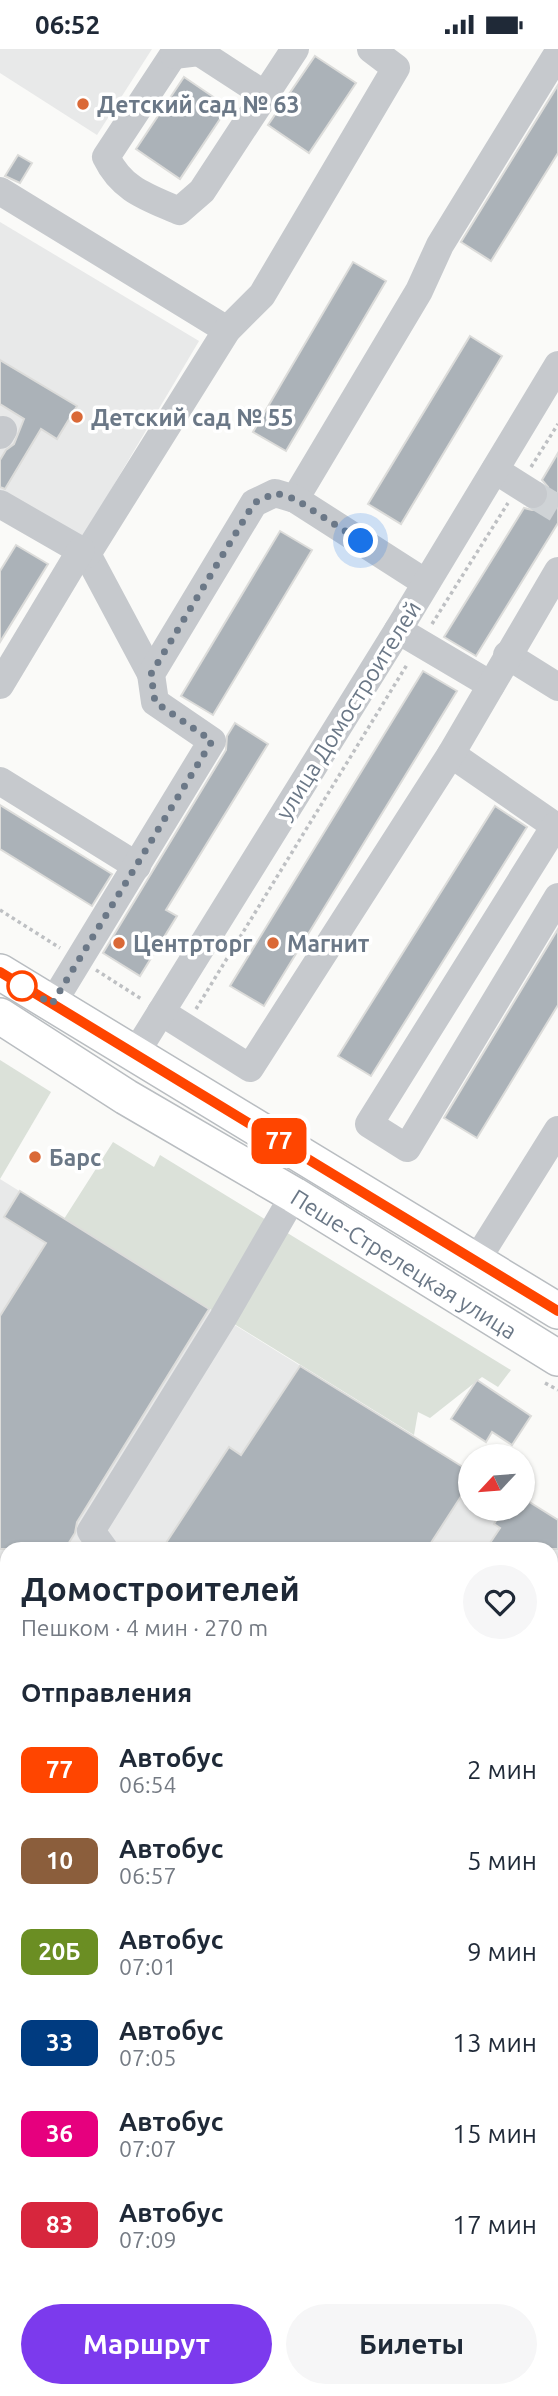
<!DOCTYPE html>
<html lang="ru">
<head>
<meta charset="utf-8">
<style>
  :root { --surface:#fff; --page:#f6f6f7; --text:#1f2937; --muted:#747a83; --accent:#7c3aed }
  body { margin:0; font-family:Ubuntu,sans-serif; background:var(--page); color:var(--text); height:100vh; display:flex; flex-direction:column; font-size:26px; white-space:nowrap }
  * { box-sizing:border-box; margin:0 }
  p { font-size:23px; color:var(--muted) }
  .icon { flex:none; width:38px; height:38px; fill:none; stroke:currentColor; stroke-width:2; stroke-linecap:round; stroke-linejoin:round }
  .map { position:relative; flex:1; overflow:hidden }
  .panel { position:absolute; left:0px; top:1493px; width:558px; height:856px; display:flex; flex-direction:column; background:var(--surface); border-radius:21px 21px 0 0; box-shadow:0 2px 5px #0004 }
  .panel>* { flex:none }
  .badge { padding:0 14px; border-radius:10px; font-size:24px; line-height:46px }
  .needle { width:46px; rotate:244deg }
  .tools { position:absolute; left:458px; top:1395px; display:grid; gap:14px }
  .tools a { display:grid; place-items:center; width:77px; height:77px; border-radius:50%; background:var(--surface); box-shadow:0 2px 5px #0004; font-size:35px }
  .you { position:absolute; width:35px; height:35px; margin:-18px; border:5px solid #fff; border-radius:50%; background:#1a73e8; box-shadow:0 0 0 10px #1a73e833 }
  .map>.badge { position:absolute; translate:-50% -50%; box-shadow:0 0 0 4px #fff }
  h2 { padding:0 21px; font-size:26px; line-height:63px }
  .round { display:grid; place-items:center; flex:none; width:74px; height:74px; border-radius:37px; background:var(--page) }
  .headline { display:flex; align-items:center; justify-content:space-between; height:119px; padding:0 21px }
  h1 { font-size:33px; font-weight:600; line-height:52px }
  .action { display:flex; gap:14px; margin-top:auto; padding:14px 21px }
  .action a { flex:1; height:80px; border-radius:42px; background:var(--accent); color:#fff; font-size:28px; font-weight:600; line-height:80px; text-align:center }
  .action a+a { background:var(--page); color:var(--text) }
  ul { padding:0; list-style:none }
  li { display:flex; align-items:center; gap:21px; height:91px; padding:0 21px }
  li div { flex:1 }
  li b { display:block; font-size:26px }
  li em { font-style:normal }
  li .badge { min-width:77px; font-weight:700; text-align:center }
  .status { display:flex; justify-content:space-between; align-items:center; height:49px; padding:0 35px; background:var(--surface); direction:ltr }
  .status svg { height:19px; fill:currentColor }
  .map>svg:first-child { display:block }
</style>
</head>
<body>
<div class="status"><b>06:52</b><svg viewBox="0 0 49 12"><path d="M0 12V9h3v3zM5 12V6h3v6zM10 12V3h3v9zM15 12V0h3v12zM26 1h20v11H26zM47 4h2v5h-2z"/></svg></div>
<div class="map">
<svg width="558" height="2347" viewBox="0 0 558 2347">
  <rect width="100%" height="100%" fill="#fafaf8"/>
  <g fill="#e8e9e9">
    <polygon points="0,0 152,0 97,86 0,24"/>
    <polygon points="0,173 199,292 80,493 0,445"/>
    <polygon points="0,1130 471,1423 471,1460 523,1460 523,1449 558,1471 558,2188 551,2184 551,1500 7,1500 7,1850 0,1845"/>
    <polygon points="0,1957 7,1961 7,2342 551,2342 551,2271 558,2275 558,2347 0,2347"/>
  </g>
  <g fill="#dbe1d9">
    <polygon points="0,1011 51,1043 0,1130"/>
    <polygon points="113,1093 154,1118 160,1106 511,1321 498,1338 482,1328 430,1369 418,1363 414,1386 64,1170"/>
  </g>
  <g fill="#abb2b8" stroke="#dcdcda" stroke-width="2">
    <polygon points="315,7 356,34 309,104 268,76"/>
    <polygon points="184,28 228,58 180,130 136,100"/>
    <polygon points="558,36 558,104 491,212 461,193"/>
    <polygon points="18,106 32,114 20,134 5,127"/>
    <polygon points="353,213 386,232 286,402 253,383"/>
    <polygon points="470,287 502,307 401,475 368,455"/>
    <polygon points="0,311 77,357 57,390 41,380 5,440 0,438 0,411 6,401 14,395 24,370 0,355"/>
    <polygon points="558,404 558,474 476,607 444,588 524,459 532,461 540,460 547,453 550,446 548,438 542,431"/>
    <polygon points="280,482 312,501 213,666 181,647"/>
    <polygon points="16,496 48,515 0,593 0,522"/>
    <polygon points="423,622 457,642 264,957 230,937"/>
    <polygon points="235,674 268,695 166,861 177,867 140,927 103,904 226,701 227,687"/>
    <polygon points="0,756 112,825 92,857 0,800"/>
    <polygon points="495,757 527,778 371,1027 338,1007"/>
    <polygon points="558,880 558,956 477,1089 444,1069"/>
    <polygon points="20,1142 209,1260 77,1473 75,1484 65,1500 0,1500 0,1267 46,1194 4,1168"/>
    <polygon points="300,1317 471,1423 471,1432 427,1500 162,1500 229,1398 241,1406"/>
    <polygon points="477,1331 531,1367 512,1396 492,1383 486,1393 451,1370"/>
    <polygon points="523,1449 558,1471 558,1500 486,1500 500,1479 494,1475 503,1460 523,1460"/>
  </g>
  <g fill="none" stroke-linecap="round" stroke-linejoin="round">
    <polyline stroke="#cfd3d6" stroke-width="28" stroke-dasharray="28 14" stroke-linecap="butt" points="533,445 558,460"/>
    <defs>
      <g id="major">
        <polyline points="0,923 558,1262"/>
        <polyline points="0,967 126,1048 294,1146 558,1309"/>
      </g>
    </defs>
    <use href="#major" stroke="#b9bdc1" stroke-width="38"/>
    <g stroke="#bec0c3" stroke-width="3.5" stroke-dasharray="3.5 3.5" stroke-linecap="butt">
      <polyline points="531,418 558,375"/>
      <polyline points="432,575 508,454"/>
      <polyline points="0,861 60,899"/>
      <polyline points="96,921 143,951"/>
      <polyline points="196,960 408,614"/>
      <polyline points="545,1334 558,1341"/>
    </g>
    <g stroke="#c6c9cd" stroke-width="28">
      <path d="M177,0L106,108C122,141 147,148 179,162L202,142L295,0"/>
      <polyline points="174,6 199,3 265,46"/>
      <polyline points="0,142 227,281"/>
      <polyline points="0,386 3,381"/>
      <polyline points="495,421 533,445"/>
      <polyline points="295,450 419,242 440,196 558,4"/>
      <polyline points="0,455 87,505 151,625"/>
      <polyline points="87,505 227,281 262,246 396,19 371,0"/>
      <polyline points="398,581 491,636"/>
      <polyline points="507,606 558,638"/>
      <polyline points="0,636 81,501"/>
      <polyline points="451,705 558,779"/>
      <polyline points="0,732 137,817"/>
      <polyline points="555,777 369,1075 407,1099 558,848"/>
      <polyline points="52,955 212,692 155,653 151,625 254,454 275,444 295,450 426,534"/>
      <polyline points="161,963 250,1019 451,705 558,522"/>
      <polyline points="135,1005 398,581 558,316"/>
      <polyline points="476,1212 558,1081"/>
      <polyline points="104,1500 91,1482 223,1269 294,1146"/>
      <polyline points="0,1658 7,1663"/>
      <polyline points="0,1887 7,1892"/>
      <polyline points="551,1928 558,1917"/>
      <polyline points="551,2031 558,2020"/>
      <polyline points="551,2133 558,2137"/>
      <polyline points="551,2231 558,2235"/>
    </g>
    <use href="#major" stroke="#fff" stroke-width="35"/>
  </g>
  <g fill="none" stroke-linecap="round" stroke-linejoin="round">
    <defs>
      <polyline id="line" points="0,923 558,1262"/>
    </defs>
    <use href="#line" stroke="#fff" stroke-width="16"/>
    <use href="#line" stroke="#ff4500" stroke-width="10"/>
    <polyline stroke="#6b7887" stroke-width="7" stroke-dasharray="0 12.6" points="22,937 52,955 212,692 155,653 151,625 254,454 275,444 295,450 361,492"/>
  </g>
  <g fill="#da6937" stroke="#fff" stroke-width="2.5">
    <circle cx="83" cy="55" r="7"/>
    <circle cx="77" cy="368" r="7"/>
    <circle cx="119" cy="894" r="7"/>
    <circle cx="273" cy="894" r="7"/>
    <circle cx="35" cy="1108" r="7"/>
  </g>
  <circle fill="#fff" stroke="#ff4500" stroke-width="3.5" cx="22" cy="937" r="14"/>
  <g text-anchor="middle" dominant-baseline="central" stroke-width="7" stroke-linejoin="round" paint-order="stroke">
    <g font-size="23" font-weight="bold" fill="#6b7887" stroke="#fff" text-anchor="start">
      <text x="97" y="55">Детский сад № 63</text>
      <text x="91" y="368">Детский сад № 55</text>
      <text x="133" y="894">Центрторг</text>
      <text x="287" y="894">Магнит</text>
      <text x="49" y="1108">Барс</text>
    </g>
    <g font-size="23" fill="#6b7887" stroke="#fff">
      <text transform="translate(348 661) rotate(-58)">улица Домостроителей</text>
      <text transform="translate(404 1215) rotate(32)">Пеше-Стрелецкая улица</text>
    </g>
  </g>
</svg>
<div class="tools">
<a><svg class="needle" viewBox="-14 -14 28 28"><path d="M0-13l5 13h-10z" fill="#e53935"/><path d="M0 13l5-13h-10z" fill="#747a83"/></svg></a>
</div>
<div class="you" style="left:361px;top:492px"></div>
<b class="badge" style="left:279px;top:1092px;background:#ff4500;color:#fff">77</b>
<section class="panel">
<div class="headline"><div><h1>Домостроителей</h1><p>Пешком · 4 мин · 270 m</p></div><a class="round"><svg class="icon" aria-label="heart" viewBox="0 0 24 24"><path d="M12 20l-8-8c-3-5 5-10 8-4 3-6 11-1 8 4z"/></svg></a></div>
<h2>Отправления</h2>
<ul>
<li><span class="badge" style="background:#ff4500;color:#fff">77</span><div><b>Автобус</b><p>06:54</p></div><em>2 мин</em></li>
<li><span class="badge" style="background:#8b5e3c;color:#fff">10</span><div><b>Автобус</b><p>06:57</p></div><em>5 мин</em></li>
<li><span class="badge" style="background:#6b8e23;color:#fff">20Б</span><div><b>Автобус</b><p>07:01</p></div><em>9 мин</em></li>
<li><span class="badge" style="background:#003b80;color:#fff">33</span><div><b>Автобус</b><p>07:05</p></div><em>13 мин</em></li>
<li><span class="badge" style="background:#e6007e;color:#fff">36</span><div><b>Автобус</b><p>07:07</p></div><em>15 мин</em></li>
<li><span class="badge" style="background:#d7263d;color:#fff">83</span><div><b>Автобус</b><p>07:09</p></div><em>17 мин</em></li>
</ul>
<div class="action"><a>Маршрут</a><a>Билеты</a></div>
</section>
</div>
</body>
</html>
